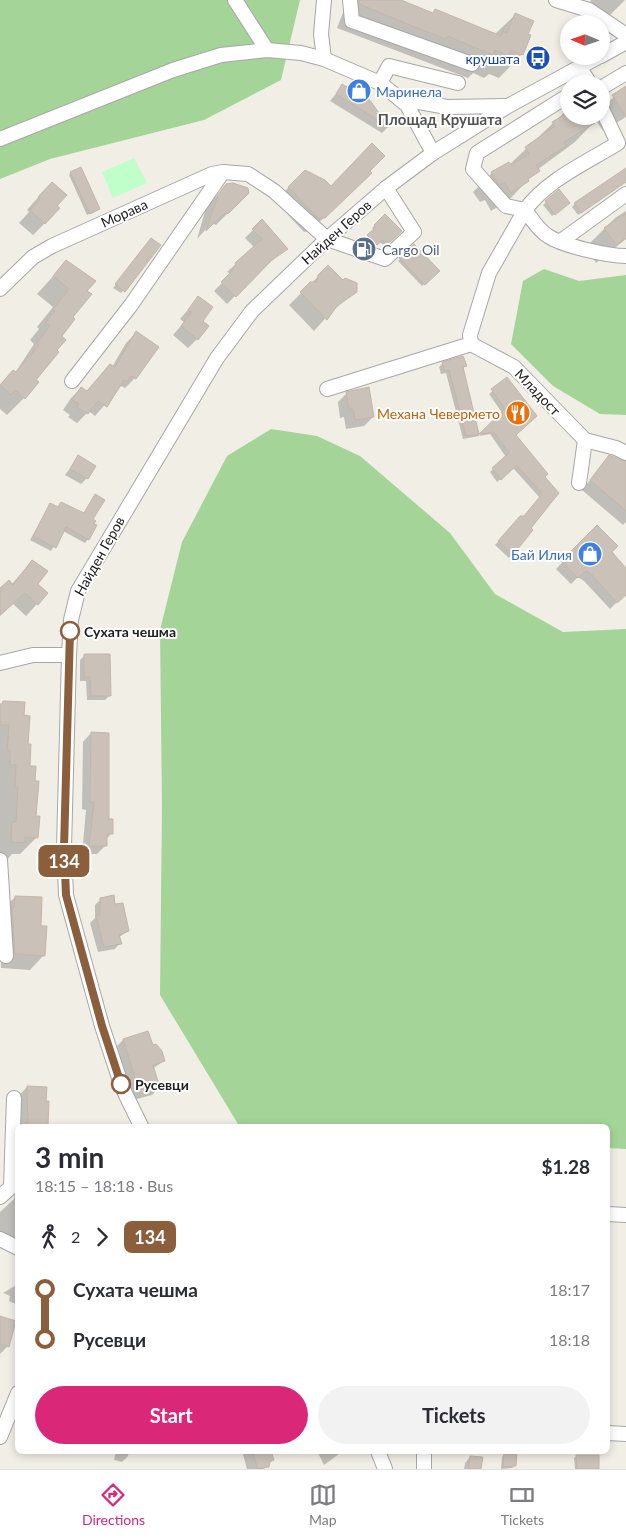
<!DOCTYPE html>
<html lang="en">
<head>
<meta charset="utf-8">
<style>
  :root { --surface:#fff; --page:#f2f2f3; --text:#2b2b33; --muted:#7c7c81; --line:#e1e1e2; --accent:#db2777 }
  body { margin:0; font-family:Lato,sans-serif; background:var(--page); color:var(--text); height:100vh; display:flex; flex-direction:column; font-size:19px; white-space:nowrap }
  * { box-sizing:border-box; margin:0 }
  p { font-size:16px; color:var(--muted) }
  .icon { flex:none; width:28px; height:28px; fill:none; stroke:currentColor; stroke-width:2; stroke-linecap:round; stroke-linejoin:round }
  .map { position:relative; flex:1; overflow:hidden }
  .panel { position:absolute; left:15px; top:1124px; width:595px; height:330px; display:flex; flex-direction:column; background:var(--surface); border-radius:8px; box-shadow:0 2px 8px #0003 }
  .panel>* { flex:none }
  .badge { padding:0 10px; border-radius:8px; font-size:18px; line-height:32px }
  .needle { width:32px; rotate:272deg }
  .fabs { position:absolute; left:560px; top:15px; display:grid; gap:10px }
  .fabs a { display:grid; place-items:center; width:50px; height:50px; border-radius:50%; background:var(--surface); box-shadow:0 2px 8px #0003; font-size:25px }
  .map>.badge { position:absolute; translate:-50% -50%; box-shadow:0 0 0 2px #fff }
  .legs { display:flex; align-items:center; gap:8px; height:55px; padding:0 20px; font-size:16px }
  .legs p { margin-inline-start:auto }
  .headline { display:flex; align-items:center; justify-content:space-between; height:85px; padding:0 20px }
  h1 { font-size:28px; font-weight:700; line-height:38px }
  .action { display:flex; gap:10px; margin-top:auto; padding:10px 20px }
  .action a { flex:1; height:58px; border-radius:30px; background:var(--accent); color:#fff; font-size:20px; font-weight:700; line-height:58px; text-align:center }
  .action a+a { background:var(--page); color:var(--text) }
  ul { padding:0 20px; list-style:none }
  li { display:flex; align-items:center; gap:18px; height:50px; font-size:19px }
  li i { display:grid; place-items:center; width:8px; height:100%; margin:0 6px; background:currentColor }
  li i::after { content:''; width:12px; height:12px; margin:-6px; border:4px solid; border-radius:50%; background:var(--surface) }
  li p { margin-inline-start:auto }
  li:first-child i { background:linear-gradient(#0000 50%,currentColor 0) }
  li:last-child i { background:linear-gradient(currentColor 50%,#0000 0) }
  .tab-bar { display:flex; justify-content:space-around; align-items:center; height:70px; border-top:1px solid var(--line); background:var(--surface); font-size:14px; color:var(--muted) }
  .tab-bar a { display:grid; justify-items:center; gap:2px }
  .tab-bar .active { color:var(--accent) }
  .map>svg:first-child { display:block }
</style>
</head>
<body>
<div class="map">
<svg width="626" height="1469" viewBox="0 0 626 1469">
  <rect width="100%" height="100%" fill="#f1eee6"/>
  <g fill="#a4d497">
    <polygon points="0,0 300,0 281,80 204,120 50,159 0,179"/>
    <polygon points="544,269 579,281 626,275 626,415 600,414 553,386 511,344 523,281"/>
    <polygon points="271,429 317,436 360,456 450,533 495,594 563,632 626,629 626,1149 608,1148 608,1126 250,1126 238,1124 160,995 162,805 160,630 182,542 227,456"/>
  </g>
  <polygon fill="#c0feca" points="134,158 147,183 113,198 102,172"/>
  <g fill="#0003">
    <polygon points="354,0 399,0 432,14 435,11 494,35 515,15 527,35 522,54 499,78 489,74 484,78 473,73 468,78 337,28 344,10"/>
    <polygon points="591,0 625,0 601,24 584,17"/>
    <polygon points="343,85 368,100 388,127 382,133 330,101"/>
    <polygon points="626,87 626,117 603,131 593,116 601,116 601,108"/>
    <polygon points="569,108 569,116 593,123 575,142 537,170 509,200 491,211 485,200 480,202 473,192 492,173 509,165"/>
    <polygon points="626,169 626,182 578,215 572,207 575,204"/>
    <polygon points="305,171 330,188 368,171 356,187 310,231 304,232 275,201"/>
    <polygon points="71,173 99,208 96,211 87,215 69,175"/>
    <polygon points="226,185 248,193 216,225 214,224 207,228 197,239 206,208"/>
    <polygon points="559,191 566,206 552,216 543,205"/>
    <polygon points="40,195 56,206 45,223 33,235 19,223 29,212 27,210"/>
    <polygon points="626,211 626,239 596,263 586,247 615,218"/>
    <polygon points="385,215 401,231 384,246 380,242 374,247 366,239 375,231 372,228"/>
    <polygon points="262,221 286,249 263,268 227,304 214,291 227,278 229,273 227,272 254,247 245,238"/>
    <polygon points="149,242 159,246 121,293 113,288"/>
    <polygon points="414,245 438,271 422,286 398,261"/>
    <polygon points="66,262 85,291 24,398 7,415 0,409 0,385 15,373 34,344 30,340 39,329 37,327 53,307 37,294"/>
    <polygon points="328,267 356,291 331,312 314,331 289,305"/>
    <polygon points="198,298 201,321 197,339 188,348 173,335 184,322 180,319"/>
    <polygon points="136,333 135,378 125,388 121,386 95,416 89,411 77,423 68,417 70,415 63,410 71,398 81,388 86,392 110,365 112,367 126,343"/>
    <polygon points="443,363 466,365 462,369 479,436 503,414 489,394 507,379 514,436 557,493 509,558 495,545 520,518 524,518 540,498 513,468 497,482 490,472 506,457 490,434 463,439 446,373 441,374 439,367"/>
    <polygon points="347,393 373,417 364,426 346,429 344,417 340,418 338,402"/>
    <polygon points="78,457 87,478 81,484 65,475"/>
    <polygon points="609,457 626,464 626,522 623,525 582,490"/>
    <polygon points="95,495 88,539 85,543 63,531 51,551 30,540 50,505 57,507 61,503 83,514"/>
    <polygon points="597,527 611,552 626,570 626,593 610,609 584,581 578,577 571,584 556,569"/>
    <polygon points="32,561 37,604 26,616 13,604 0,616 0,589 11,585"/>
    <polygon points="85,655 110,695 105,700 87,700 86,681 80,681 80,660"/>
    <polygon points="0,705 22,716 37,837 20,854 12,854 7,860 0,859"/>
    <polygon points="91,733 111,834 106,839 105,846 97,854 82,854 86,810 82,809 83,742"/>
    <polygon points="15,897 40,927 44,955 30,970 1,968 1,911"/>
    <polygon points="101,899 114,905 128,931 118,938 120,943 115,949 98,952 90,923 95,918 95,905"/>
    <polygon points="147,1032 152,1047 164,1061 152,1069 159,1088 152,1095 133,1100 116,1047 123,1040"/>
    <polygon points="27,1087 46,1088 45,1102 48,1102 47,1126 18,1126 18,1238 8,1237 9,1234 0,1234 0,1212 14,1199 16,1174 10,1105"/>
    <polygon points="18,1284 18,1305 9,1301 10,1296 3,1293"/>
    <polygon points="0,1317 8,1346 0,1354"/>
    <polygon points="116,1451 132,1451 129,1451 128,1456 122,1462 114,1460"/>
    <polygon points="242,1451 270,1451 273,1460 263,1469 247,1469"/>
    <polygon points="317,1451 343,1451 324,1465"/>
    <polygon points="504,1454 515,1466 512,1468 501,1469 502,1457"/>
    <polygon points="577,1456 597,1469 575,1469 574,1458"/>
    <polygon points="470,1457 480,1469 464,1469 465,1463"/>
  </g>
  <g fill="#cac1b8" stroke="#c4b6a7">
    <polygon points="359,0 401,0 433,13 435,9 501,36 503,31 507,33 515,13 534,21 528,34 531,35 523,55 511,50 509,56 495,50 493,55 447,36 446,39 412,26 359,4"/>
    <polygon points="342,84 355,92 357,89 369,99 389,127 336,94"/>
    <polygon points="626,86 626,116 612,95"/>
    <polygon points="569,112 569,116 591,116 595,123 564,142 566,146 536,165 540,171 528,179 529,181 511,193 504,182 499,185 491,172 509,162 511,165 529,154 525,147 555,126 552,122"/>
    <polygon points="372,143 385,156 370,171 372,173 325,218 318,218 288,187 305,170 325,180 331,186"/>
    <polygon points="81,167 100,209 90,214 70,172"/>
    <polygon points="626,168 626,182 581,213 574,203"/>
    <polygon points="52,182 67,195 57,206 60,208 45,224 30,210 40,199 38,197"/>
    <polygon points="233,183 248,188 249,193 228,214 227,213 220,217 206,231 218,195 226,184"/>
    <polygon points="559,189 570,203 555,215 545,201"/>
    <polygon points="626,213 626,238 616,245 604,228"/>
    <polygon points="385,214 402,231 387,245 383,240 377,245 367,235 376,227 374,225"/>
    <polygon points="262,219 288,249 272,260 236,297 221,282 234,269 233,268 236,265 235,263 262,239 252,229"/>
    <polygon points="151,238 161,245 125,292 115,284"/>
    <polygon points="414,244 440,271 425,285 399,258"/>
    <polygon points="66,260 96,281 87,291 92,294 73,317 75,319 62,336 66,340 57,350 59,352 36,380 39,382 25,399 15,390 11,395 0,385 13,370 16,372 39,345 37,343 50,326 46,322 55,311 53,309 69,289 53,276"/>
    <polygon points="328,265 343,280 345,278 357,283 357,292 337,306 327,320 300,292 310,282 317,282 318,275"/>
    <polygon points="198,296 213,307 203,321 209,326 198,340 181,326 192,312 188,310"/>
    <polygon points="136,331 159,347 136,379 131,376 127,382 124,380 107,407 98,401 88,414 77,407 79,404 72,400 81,387 87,391 110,364 115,367"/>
    <polygon points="463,356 467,366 463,367 479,434 505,409 491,389 507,377 537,416 516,435 548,474 545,477 559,493 531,528 533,530 513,555 498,541 520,516 524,516 542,494 517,465 501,480 492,468 509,453 494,432 466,436 449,370 445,371 442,362"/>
    <polygon points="369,387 374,417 355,420 353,409 349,409 346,392"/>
    <polygon points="78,455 96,466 88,479 70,469"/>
    <polygon points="609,455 626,462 626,511 590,480"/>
    <polygon points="95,494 105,500 93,519 96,521 94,524 97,525 89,540 66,527 56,548 33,536 50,503 58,507 61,502 84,513"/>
    <polygon points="597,525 618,546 612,552 626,568 626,595 617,603 591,574 586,571 578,578 561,561"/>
    <polygon points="32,560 48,571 38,584 48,593 38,605 25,593 0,615 0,588 9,580 13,585"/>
    <polygon points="84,654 110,654 111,696 91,696 90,677 84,677"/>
    <polygon points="3,701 25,702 24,715 30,716 28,744 31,744 30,766 36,766 35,781 39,781 36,816 40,816 38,838 25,837 25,843 11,842 12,822 16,822 18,787 15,787 16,765 10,765 10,750 7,750 9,725 0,725 0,704 2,704"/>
    <polygon points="91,732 109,733 109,819 113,819 113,834 107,834 107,846 89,846 94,802 90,802"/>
    <polygon points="114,895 115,904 123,903 129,931 119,935 122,944 104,947 96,916 100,915 100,898"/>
    <polygon points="15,896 42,897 41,926 47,926 45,956 15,954 12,908 14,908"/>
    <polygon points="148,1031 153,1045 156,1044 162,1051 165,1061 153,1065 160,1088 140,1094 123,1039"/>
    <polygon points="27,1086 47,1087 46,1101 49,1101 48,1126 28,1126"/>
    <polygon points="0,1316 16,1321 9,1347 0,1344"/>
    <polygon points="252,1451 271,1451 274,1460 270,1461 269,1467 258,1469"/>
    <polygon points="504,1453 517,1453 516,1466 503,1467"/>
    <polygon points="576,1455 599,1455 599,1469 577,1469"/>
    <polygon points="470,1456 483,1457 481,1469 468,1469"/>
  </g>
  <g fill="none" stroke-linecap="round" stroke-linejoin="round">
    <defs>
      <g id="minor">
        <polyline points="235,0 267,50"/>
        <polyline points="350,0 352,21 472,64"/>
        <polyline points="556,0 589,10 626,35"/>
        <polyline points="601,56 626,42"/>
        <polyline points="324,59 321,34 324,0"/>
        <polyline points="580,68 590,84"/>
        <polyline points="380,83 389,66 458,83"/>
        <polyline points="601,88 626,73"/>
        <polyline points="402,99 447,107 505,106"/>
        <path d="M601,107L618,143C586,163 548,179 525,210C532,219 538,230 548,236C563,246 608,256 626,256"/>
        <polyline points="0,139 173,70 221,55 267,50 301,53 324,59 380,83 407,105 433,153"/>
        <polyline points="561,241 626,194"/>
        <polyline points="0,289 33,257 52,246 212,174 223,172 248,174 274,191 327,239 385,259 414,232 386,188"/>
        <polyline points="471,344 470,335 489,273 525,210 506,206 473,169 477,153 569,95"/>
        <polyline points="471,344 514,367 585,440 616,448 626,453"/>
        <polyline points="72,381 131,305 223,172"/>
        <polyline points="327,389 471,344"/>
        <polyline points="579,483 585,440"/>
        <polyline points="0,663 33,655 69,655"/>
        <polyline points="0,860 6,956"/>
        <polyline points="141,1126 122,1087 102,1026 66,895 64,848 69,655 71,620 78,591 217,358 252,311 327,239 386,188 433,153 508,106 600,56"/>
        <polyline points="0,1197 11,1187 14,1098"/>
        <polyline points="608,1214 626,1215"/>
        <polyline points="0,1239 18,1248"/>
        <polyline points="608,1433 626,1434"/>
        <polyline points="0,1437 18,1393"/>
        <polyline points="378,1451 385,1469"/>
        <polyline points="424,1469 424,1451"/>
      </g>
    </defs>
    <use href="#minor" stroke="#a7a7a7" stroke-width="16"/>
    <use href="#minor" stroke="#fff" stroke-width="14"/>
  </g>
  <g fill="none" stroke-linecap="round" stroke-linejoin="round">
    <defs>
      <polyline id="line-1" points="70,631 64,848 66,895 102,1026 121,1084"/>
    </defs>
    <use href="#line-1" stroke="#fff" stroke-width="11"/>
    <use href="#line-1" stroke="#8b5e3c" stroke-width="8"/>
  </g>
  <defs>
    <symbol id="bus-disc" viewBox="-11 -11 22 22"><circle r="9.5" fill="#1a4fb4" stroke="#fff"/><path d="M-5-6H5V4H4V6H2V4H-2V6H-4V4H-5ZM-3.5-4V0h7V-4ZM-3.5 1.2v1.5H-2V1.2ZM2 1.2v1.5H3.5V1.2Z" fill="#fff"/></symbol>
    <symbol id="shop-disc" viewBox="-11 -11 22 22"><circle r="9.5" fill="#3f7fe0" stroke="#fff"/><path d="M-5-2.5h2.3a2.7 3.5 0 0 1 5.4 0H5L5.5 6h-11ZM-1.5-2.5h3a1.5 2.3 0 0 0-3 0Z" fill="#fff"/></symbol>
    <symbol id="fuel-disc" viewBox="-11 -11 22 22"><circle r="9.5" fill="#5c6f8a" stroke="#fff"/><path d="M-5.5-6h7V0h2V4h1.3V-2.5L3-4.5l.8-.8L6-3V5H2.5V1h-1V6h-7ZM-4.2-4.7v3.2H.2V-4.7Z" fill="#fff"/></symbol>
    <symbol id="restaurant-disc" viewBox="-11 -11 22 22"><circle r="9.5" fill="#e8710a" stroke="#fff"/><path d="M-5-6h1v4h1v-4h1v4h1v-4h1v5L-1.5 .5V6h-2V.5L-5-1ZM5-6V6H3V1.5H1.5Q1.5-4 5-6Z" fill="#fff"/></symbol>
  </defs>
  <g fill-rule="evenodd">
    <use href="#bus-disc" x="524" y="44" width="28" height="28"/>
    <use href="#shop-disc" x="345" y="77" width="28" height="28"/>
    <use href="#fuel-disc" x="350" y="235" width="28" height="28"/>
    <use href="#restaurant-disc" x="504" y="399" width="28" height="28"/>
    <use href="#shop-disc" x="576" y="540" width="28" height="28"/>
  </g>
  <g fill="#fff" stroke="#8b5e3c" stroke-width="2.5">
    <circle cx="70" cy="631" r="9"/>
    <circle cx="121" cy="1084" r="9"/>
  </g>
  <g text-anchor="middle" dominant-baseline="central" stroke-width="4" stroke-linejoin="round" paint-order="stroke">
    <g font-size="14" fill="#164399" stroke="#fff" text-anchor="end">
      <text x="520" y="58">крушата</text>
    </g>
    <g font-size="14" fill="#366cbe" stroke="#fff" text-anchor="start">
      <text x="376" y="91">Маринела</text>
      <text x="572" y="554" text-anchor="end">Бай Илия</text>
    </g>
    <g font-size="14" fill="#202020" stroke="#fff">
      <text transform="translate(124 213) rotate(-24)">Морава</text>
      <text transform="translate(336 232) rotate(-42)">Найден Геров</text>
      <text transform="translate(538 392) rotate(46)">Младост</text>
      <text transform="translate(99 556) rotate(-61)">Найден Геров</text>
    </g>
    <g font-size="14" fill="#4e5e75" stroke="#fff" text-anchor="start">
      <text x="382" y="249">Cargo Oil</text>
    </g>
    <g font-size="14" fill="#c56008" stroke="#fff" text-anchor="end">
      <text x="500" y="413">Механа Чевермето</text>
    </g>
    <g font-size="14" font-weight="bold" fill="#202020" stroke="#fff" text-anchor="start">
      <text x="84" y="631">Сухата чешма</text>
      <text x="135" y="1084">Русевци</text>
    </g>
    <g font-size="15" font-weight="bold" fill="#535353" stroke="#fff">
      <text x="440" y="119">Площад Крушата</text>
    </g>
  </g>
</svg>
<div class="fabs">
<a><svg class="needle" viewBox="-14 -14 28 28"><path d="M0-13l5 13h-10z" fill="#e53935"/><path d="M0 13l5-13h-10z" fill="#7c7c81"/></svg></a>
<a><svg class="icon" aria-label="layers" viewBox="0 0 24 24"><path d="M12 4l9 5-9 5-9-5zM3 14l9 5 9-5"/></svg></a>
</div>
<b class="badge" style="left:64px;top:861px;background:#8b5e3c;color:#fff">134</b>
<section class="panel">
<div class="headline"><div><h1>3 min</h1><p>18:15 – 18:18 · Bus</p></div><b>$1.28</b></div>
<div class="legs"><svg class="icon" aria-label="walk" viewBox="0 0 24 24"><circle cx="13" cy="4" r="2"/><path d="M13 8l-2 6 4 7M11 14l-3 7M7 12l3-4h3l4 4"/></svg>2<svg class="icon" aria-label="forward" viewBox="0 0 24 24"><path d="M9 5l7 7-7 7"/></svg><b class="badge" style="background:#8b5e3c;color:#fff">134</b></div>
<ul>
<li><i style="color:#8b5e3c"></i><b>Сухата чешма</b><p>18:17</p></li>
<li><i style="color:#8b5e3c"></i><b>Русевци</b><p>18:18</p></li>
</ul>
<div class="action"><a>Start</a><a>Tickets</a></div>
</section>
</div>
<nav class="tab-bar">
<a class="active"><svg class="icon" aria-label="directions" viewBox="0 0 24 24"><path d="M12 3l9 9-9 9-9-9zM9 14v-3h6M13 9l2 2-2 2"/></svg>Directions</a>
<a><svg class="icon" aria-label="map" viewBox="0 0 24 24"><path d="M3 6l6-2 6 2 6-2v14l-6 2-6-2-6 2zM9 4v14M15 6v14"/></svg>Map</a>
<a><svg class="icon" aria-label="tickets" viewBox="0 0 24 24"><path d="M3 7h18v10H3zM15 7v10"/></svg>Tickets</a>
</nav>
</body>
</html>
